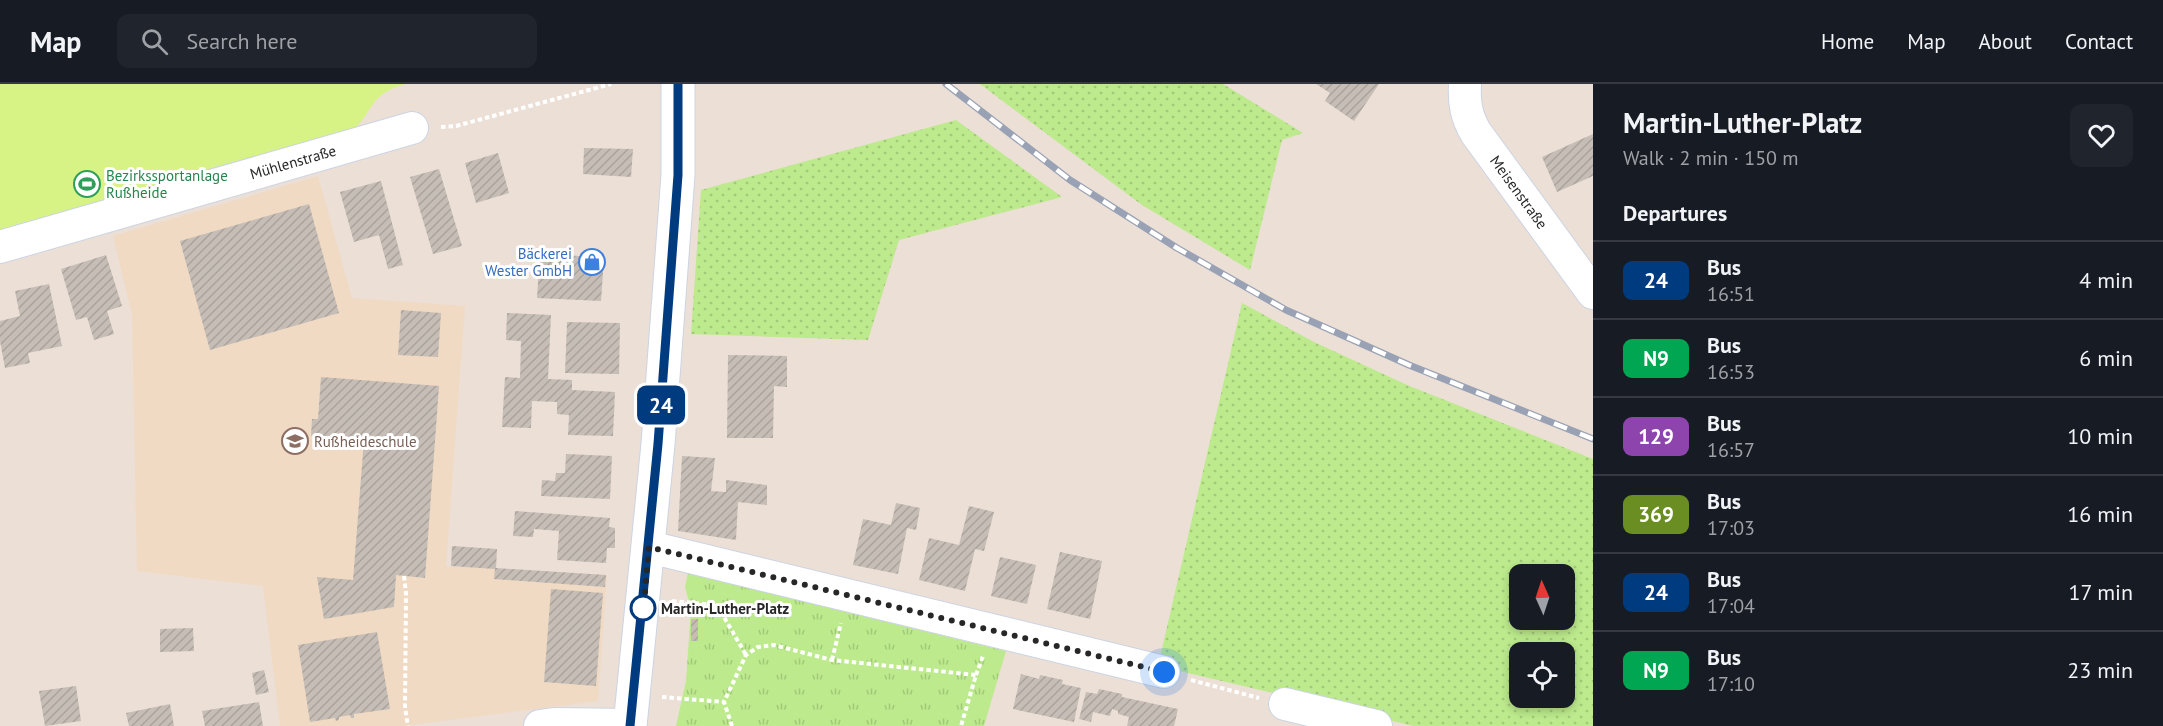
<!DOCTYPE html>
<html lang="en">
<head>
<meta charset="utf-8">
<style>
  :root { --surface:#171b24; --page:#20242c; --text:#f1f3f6; --muted:#9ea1a6; --line:#363941 }
  body { margin:0; font-family:"PT Sans",sans-serif; background:var(--page); color:var(--text); height:100vh; display:flex; flex-direction:column; font-size:22px; white-space:nowrap }
  * { box-sizing:border-box; margin:0 }
  p { font-size:20px; color:var(--muted) }
  .icon { flex:none; width:33px; height:33px; fill:none; stroke:currentColor; stroke-width:2; stroke-linecap:round; stroke-linejoin:round }
  .map { position:relative; flex:1; overflow:hidden }
  .side { display:flex; flex-direction:column; background:var(--surface); width:570px }
  .side>* { flex:none }
  .badge { padding:0 12px; border-radius:9px; font-size:21px; line-height:39px }
  .needle { width:39px; rotate:357deg }
  .buttons { position:absolute; left:1509px; top:480px; display:grid; gap:12px }
  .buttons a { display:grid; place-items:center; width:66px; height:66px; border-radius:12px; background:var(--surface); box-shadow:0 3px 9px #0003; font-size:30px }
  .you { position:absolute; width:30px; height:30px; margin:-15px; border:4px solid #fff; border-radius:50%; background:#1a73e8; box-shadow:0 0 0 9px #1a73e833 }
  .map>.badge { position:absolute; translate:-50% -50%; box-shadow:0 0 0 3px #fff }
  h2 { padding:0 30px; font-size:22px; line-height:54px }
  .round { display:grid; place-items:center; flex:none; width:63px; height:63px; border-radius:12px; background:var(--page) }
  .headline { display:flex; align-items:center; justify-content:space-between; height:102px; padding:0 30px }
  h1 { font-size:28px; font-weight:700; line-height:45px }
  ul { padding:0; list-style:none }
  li { display:flex; align-items:center; gap:18px; height:78px; padding:0 30px; border-top:2px solid var(--line) }
  li div { flex:1 }
  li b { display:block; font-size:22px }
  li em { font-style:normal }
  li .badge { min-width:66px; font-weight:700; text-align:center }
  header { display:flex; align-items:center; gap:36px; box-sizing:border-box; height:84px; padding:0 30px; background:var(--surface); border-bottom:2px solid var(--line) }
  header strong { font-size:28px }
  nav { display:flex; gap:33px; margin-inline-start:auto; font-size:21px }
  .search { width:420px; height:54px; background:var(--page); display:flex; align-items:center; gap:15px; box-sizing:border-box; padding:0 21px; border-radius:12px; color:var(--muted); font-size:22px }
  main { display:flex; flex:1; min-height:0 }
  .map>svg:first-child { display:block }
</style>
</head>
<body>
<header>
<strong>Map</strong>
<div class="search"><svg class="icon" aria-label="search" viewBox="0 0 24 24"><circle cx="10" cy="10" r="6"/><path d="M15 15l6 6"/></svg>Search here</div>
<nav><a>Home</a><a>Map</a><a>About</a><a>Contact</a></nav>
</header>
<main>
<div class="map">
<svg width="1593" height="642" viewBox="0 0 1593 642">
  <defs>
    <pattern id="grass-dots" width="8" height="8" patternUnits="userSpaceOnUse" patternTransform="scale(1.5)"><rect width="8" height="8" fill="#bcea8c"/><path d="M2 2h.1M6 6h.1" fill="none" stroke="#a2c979" stroke-width="1.8" stroke-linecap="round"/></pattern>
    <pattern id="park-tufts" width="24" height="20" patternUnits="userSpaceOnUse" patternTransform="scale(1.5)"><rect width="24" height="20" fill="#bcea8c"/><path d="M3 7l-1-3M5 7V3M7 7l1-3M15 17l-1-3M17 17v-4M19 17l1-3" fill="none" stroke="#a2c979"/></pattern>
    <pattern id="building-hatch" width="6" height="6" patternUnits="userSpaceOnUse" patternTransform="scale(1.5)"><rect width="6" height="6" fill="#c6beb6"/><path d="M-1 1l2-2M0 6l6-6M5 7l2-2" fill="none" stroke="#aaa39c"/></pattern>
  </defs>
  <rect width="100%" height="100%" fill="#ecdfd6"/>
  <polygon fill="#f0dac3" points="318,92 352,214 465,222 446,482 607,491 598,617 402,642 280,642 263,502 137,487 132,231 113,152"/>
  <g fill="url(#grass-dots)" fill-rule="evenodd">
    <polygon points="980,0 1223,0 1303,49 1282,56 1250,186 1142,121"/>
    <polygon points="956,36 1062,113 899,156 868,256 691,250 701,106"/>
    <path d="M1242,219L1314,258L1407,301L1593,375V642H1414L1158,582ZM1520,490H1564V536H1520ZM1520,568H1564V614H1520Z"/>
  </g>
  <polygon fill="url(#park-tufts)" points="688,489 1006,567 984,642 676,642 686,597 691,525 685,503"/>
  <path fill="#d7f386" d="M0,0H405C364,12 375,32 347,50L0,149Z"/>
  <g fill="url(#building-hatch)">
    <polygon points="1316,0 1379,0 1354,37 1325,17 1330,9"/>
    <polygon points="1593,50 1593,92 1557,108 1542,73"/>
    <polygon points="584,64 633,65 631,93 583,90"/>
    <polygon points="498,69 509,109 476,119 465,79"/>
    <polygon points="439,85 462,162 433,170 410,93"/>
    <polygon points="381,97 403,181 388,185 379,151 354,158 340,108"/>
    <polygon points="309,120 339,229 210,266 180,157"/>
    <polygon points="540,169 604,174 601,217 537,214"/>
    <polygon points="106,171 122,222 107,227 114,250 94,256 87,233 76,236 61,185"/>
    <polygon points="49,200 62,262 28,269 30,279 5,284 0,257 0,237 20,232 15,207"/>
    <polygon points="401,226 441,229 438,273 398,271"/>
    <polygon points="507,229 551,231 548,295 572,296 572,306 615,308 613,352 568,351 569,331 557,330 557,318 532,317 531,344 502,343 505,293 520,294 521,257 506,256"/>
    <polygon points="567,238 620,239 619,290 565,289"/>
    <polygon points="728,271 787,272 787,303 774,302 773,354 727,354"/>
    <polygon points="321,293 439,302 425,494 396,491 394,523 324,535 317,493 353,496 364,356 311,352 312,335 318,335"/>
    <polygon points="566,370 612,372 610,415 541,412 542,396 555,397 556,389 565,389"/>
    <polygon points="682,372 715,374 711,407 726,408 726,396 767,401 767,421 738,418 736,456 678,447"/>
    <polygon points="896,419 920,424 916,446 907,444 898,490 853,481 863,435 891,441"/>
    <polygon points="969,422 994,428 984,467 975,465 965,507 919,496 929,454 959,461"/>
    <polygon points="515,427 610,434 609,443 615,444 615,464 607,464 606,479 557,476 559,447 534,445 533,453 513,452"/>
    <polygon points="452,462 497,465 496,484 606,491 605,503 494,495 495,485 451,482"/>
    <polygon points="1060,468 1102,477 1090,535 1047,525"/>
    <polygon points="1000,473 1036,481 1027,520 991,512"/>
    <polygon points="551,505 603,509 596,602 544,598"/>
    <rect x="691" y="535" width="7" height="22"/>
    <polygon points="193,544 194,567 160,568 160,545"/>
    <polygon points="377,548 390,625 354,630 354,634 351,634 350,631 339,633 339,636 336,637 335,634 310,638 298,561"/>
    <polygon points="264,586 269,608 256,611 252,589"/>
    <polygon points="1021,590 1039,595 1040,591 1063,596 1062,600 1081,604 1074,638 1013,625"/>
    <polygon points="76,602 81,637 45,642 39,607"/>
    <polygon points="1099,605 1122,610 1122,613 1178,625 1174,642 1127,642 1129,633 1118,630 1118,627 1112,625 1110,632 1093,628 1091,638 1079,635 1086,608 1097,610"/>
    <polygon points="259,618 263,642 205,642 202,627"/>
    <polygon points="170,620 174,642 129,642 126,629"/>
  </g>
  <g fill="none" stroke-linecap="round" stroke-linejoin="round">
    <defs>
      <g id="minor">
        <path d="M1465,0C1464,19 1466,32 1476,49L1593,209"/>
        <polyline points="0,163 412,44"/>
        <polyline points="649,463 1164,588"/>
        <polyline points="1285,620 1376,642"/>
        <polyline points="540,642 554,640 630,641"/>
      </g>
      <polyline id="tertiary" points="630,642 658,360 678,91 678,0"/>
    </defs>
    <use href="#minor" stroke="#ccd4e3" stroke-width="34"/>
    <use href="#tertiary" stroke="#ccd4e3" stroke-width="35"/>
    <g stroke="#fff" stroke-width="4" stroke-dasharray="4.5 3" stroke-linecap="butt">
      <polyline points="441,43 456,42 611,0"/>
      <polyline points="404,492 406,509 405,624 408,642"/>
      <polyline points="672,517 717,521 746,571"/>
      <polyline points="832,576 841,539"/>
      <polyline points="976,591 983,572"/>
      <polyline points="1191,596 1259,614"/>
      <polyline points="662,613 724,618"/>
      <polyline points="732,642 724,618 746,571 758,563 774,561 832,576 976,591 961,642"/>
    </g>
    <use href="#minor" stroke="#fff" stroke-width="32"/>
    <use href="#tertiary" stroke="#fff" stroke-width="33"/>
    <defs>
      <polyline id="rail" points="946,0 1070,96 1177,164 1286,226 1409,281 1593,355"/>
    </defs>
    <use href="#rail" stroke="#99a2b4" stroke-width="7"/>
    <use href="#rail" stroke="#fff" stroke-width="4.5" stroke-dasharray="14" stroke-linecap="butt"/>
  </g>
  <g fill="none" stroke-linecap="round" stroke-linejoin="round">
    <defs>
      <polyline id="line" points="630,642 658,360 678,91 678,0"/>
    </defs>
    <use href="#line" stroke="#fff" stroke-width="14"/>
    <use href="#line" stroke="#003b80" stroke-width="9"/>
    <polyline stroke="#272727" stroke-width="6" stroke-dasharray="0 10.8" points="643,524 643,532 649,463 1164,588"/>
  </g>
  <defs>
    <symbol id="stadium-ring" viewBox="-11 -11 22 22"><circle r="9.5" fill="#fff" stroke="#2e9e5b" stroke-width="1.5"/><path d="M0-5a6.5 5 0 1 0 0 10a6.5 5 0 1 0 0-10ZM-3.5-1.8h7v3.6h-7Z" fill="#2e9e5b"/></symbol>
    <symbol id="shop-ring" viewBox="-11 -11 22 22"><circle r="9.5" fill="#fff" stroke="#3f7fe0" stroke-width="1.5"/><path d="M-5-2.5h2.3a2.7 3.5 0 0 1 5.4 0H5L5.5 6h-11ZM-1.5-2.5h3a1.5 2.3 0 0 0-3 0Z" fill="#3f7fe0"/></symbol>
    <symbol id="school-ring" viewBox="-11 -11 22 22"><circle r="9.5" fill="#fff" stroke="#8d6e63" stroke-width="1.5"/><path d="M0-5L7-2L0 1L-7-2ZM-4 1L0 2.5L4 1V4Q0 6-4 4Z" fill="#8d6e63"/></symbol>
  </defs>
  <g fill-rule="evenodd">
    <use href="#stadium-ring" x="72" y="85" width="30" height="30"/>
    <use href="#shop-ring" x="577" y="163" width="30" height="30"/>
    <use href="#school-ring" x="280" y="342" width="30" height="30"/>
  </g>
  <circle fill="#fff" stroke="#003b80" stroke-width="3" cx="643" cy="524" r="12"/>
  <g text-anchor="middle" dominant-baseline="central" stroke-width="6" stroke-linejoin="round" paint-order="stroke">
    <g font-size="15" fill="#272727" stroke="#fff">
      <text transform="translate(293 78) rotate(-16)">Mühlenstraße</text>
      <text transform="translate(1519 108) rotate(54)">Meisenstraße</text>
    </g>
    <g font-size="15" fill="#27864d" stroke="#fff" text-anchor="start">
      <text x="106" y="91">Bezirkssportanlage<tspan x="106" dy="17">Rußheide</tspan></text>
    </g>
    <g font-size="15" fill="#366cbe" stroke="#fff" text-anchor="end">
      <text x="572" y="169">Bäckerei<tspan x="572" dy="17">Wester GmbH</tspan></text>
    </g>
    <g font-size="15" fill="#785e54" stroke="#fff" text-anchor="start">
      <text x="314" y="357">Rußheideschule</text>
    </g>
    <g font-size="15" font-weight="bold" fill="#272727" stroke="#fff" text-anchor="start">
      <text x="661" y="524">Martin-Luther-Platz</text>
    </g>
  </g>
</svg>
<div class="buttons">
<a><svg class="needle" viewBox="-14 -14 28 28"><path d="M0-13l5 13h-10z" fill="#e53935"/><path d="M0 13l5-13h-10z" fill="#9ea1a6"/></svg></a>
<a><svg class="icon" aria-label="locate" viewBox="0 0 24 24"><circle cx="12" cy="12" r="6"/><path d="M12 2v4M12 18v4M2 12h4M18 12h4"/></svg></a>
</div>
<div class="you" style="left:1164px;top:588px"></div>
<b class="badge" style="left:661px;top:321px;background:#003b80;color:#fff">24</b>
</div>
<section class="side">
<div class="headline"><div><h1>Martin-Luther-Platz</h1><p>Walk · 2 min · 150 m</p></div><a class="round"><svg class="icon" aria-label="heart" viewBox="0 0 24 24"><path d="M12 20l-8-8c-3-5 5-10 8-4 3-6 11-1 8 4z"/></svg></a></div>
<h2>Departures</h2>
<ul>
<li><span class="badge" style="background:#003b80;color:#fff">24</span><div><b>Bus</b><p>16:51</p></div><em>4 min</em></li>
<li><span class="badge" style="background:#00a651;color:#fff">N9</span><div><b>Bus</b><p>16:53</p></div><em>6 min</em></li>
<li><span class="badge" style="background:#8e44ad;color:#fff">129</span><div><b>Bus</b><p>16:57</p></div><em>10 min</em></li>
<li><span class="badge" style="background:#6b8e23;color:#fff">369</span><div><b>Bus</b><p>17:03</p></div><em>16 min</em></li>
<li><span class="badge" style="background:#003b80;color:#fff">24</span><div><b>Bus</b><p>17:04</p></div><em>17 min</em></li>
<li><span class="badge" style="background:#00a651;color:#fff">N9</span><div><b>Bus</b><p>17:10</p></div><em>23 min</em></li>
</ul>
</section>
</main>
</body>
</html>
